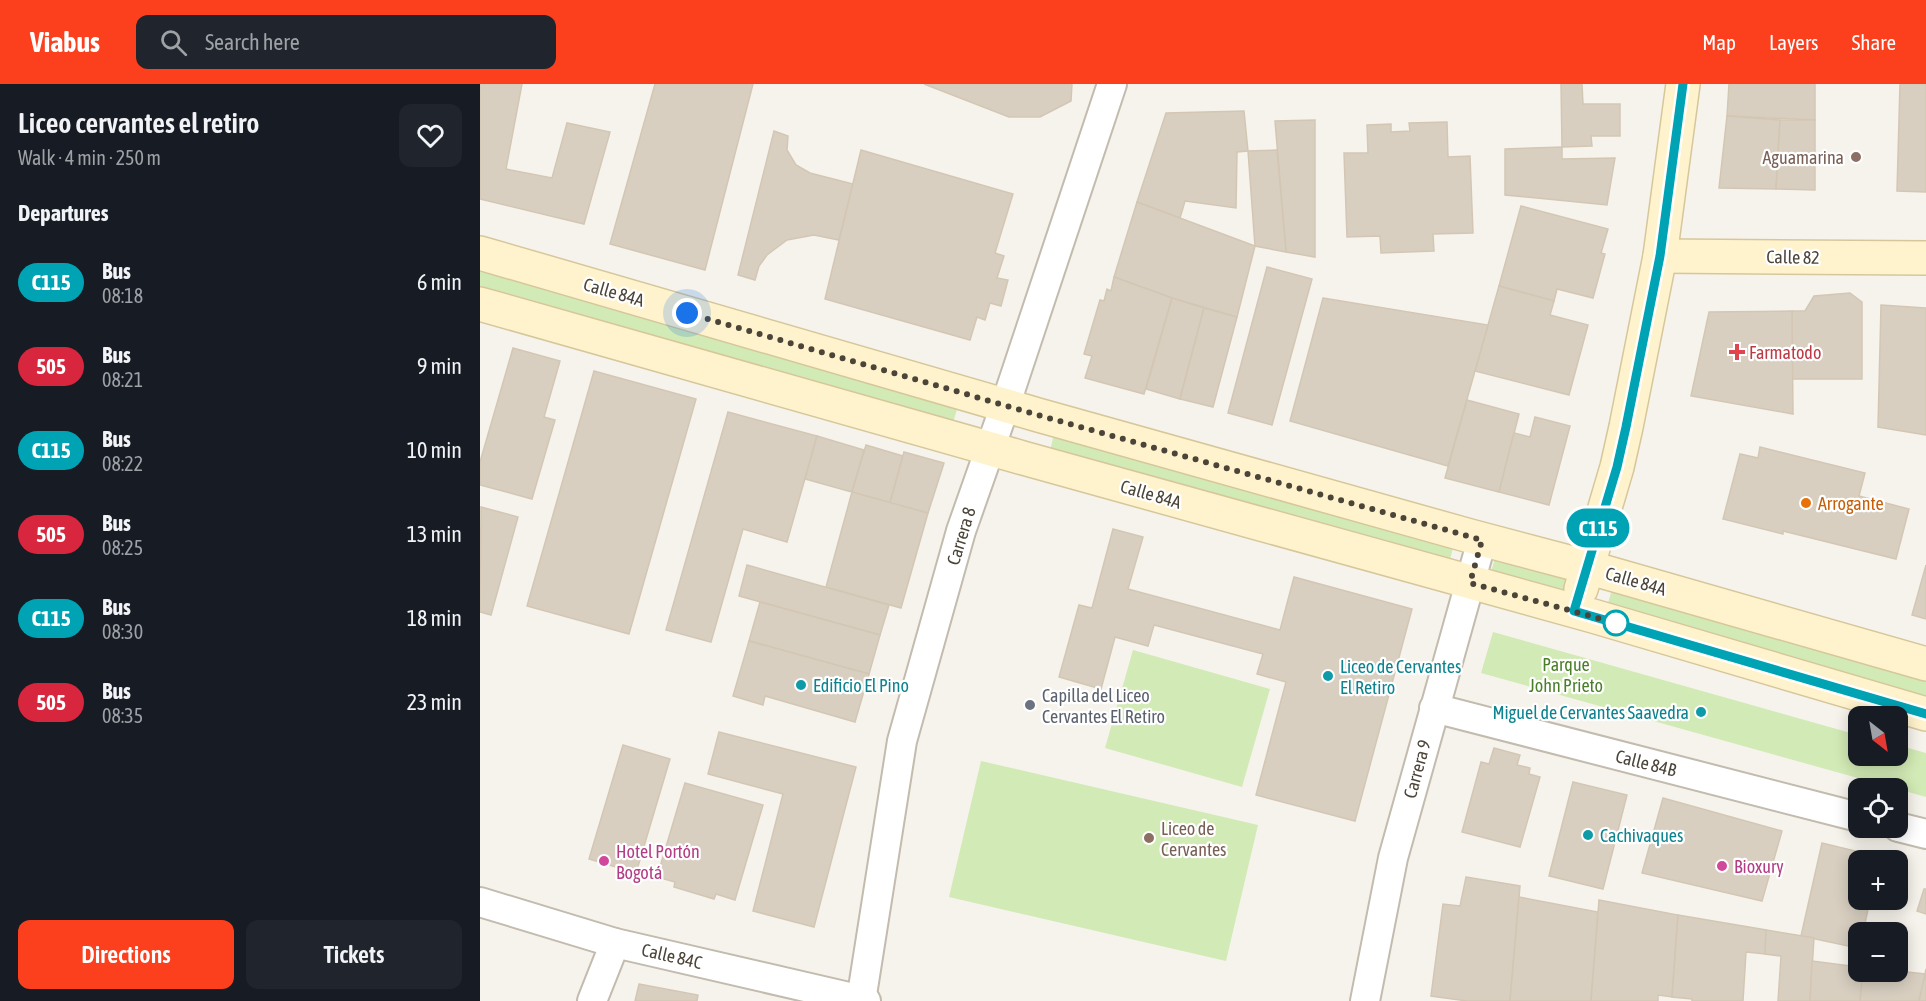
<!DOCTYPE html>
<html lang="en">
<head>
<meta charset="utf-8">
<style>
  :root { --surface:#171b24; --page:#20242c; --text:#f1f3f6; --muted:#9ea1a6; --accent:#fc3f1d }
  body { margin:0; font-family:"Asap Condensed",sans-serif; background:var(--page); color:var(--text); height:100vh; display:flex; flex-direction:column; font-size:22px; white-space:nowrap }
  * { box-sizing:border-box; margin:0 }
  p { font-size:20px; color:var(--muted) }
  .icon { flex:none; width:33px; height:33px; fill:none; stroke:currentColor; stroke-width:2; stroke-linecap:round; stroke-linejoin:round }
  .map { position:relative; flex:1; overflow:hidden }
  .sheet { display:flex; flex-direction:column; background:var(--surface); width:480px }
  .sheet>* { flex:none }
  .badge { padding:0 12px; border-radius:20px; font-size:21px; line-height:39px }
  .needle { width:39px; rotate:149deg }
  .buttons { position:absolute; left:1368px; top:622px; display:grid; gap:12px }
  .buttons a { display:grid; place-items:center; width:60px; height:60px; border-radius:12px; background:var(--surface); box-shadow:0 3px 15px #0003; font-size:30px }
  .you { position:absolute; width:30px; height:30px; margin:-15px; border:4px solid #fff; border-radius:50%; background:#1a73e8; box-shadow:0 0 0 9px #1a73e833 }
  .map>.badge { position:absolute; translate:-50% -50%; box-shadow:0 0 0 3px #fff }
  h2 { padding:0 18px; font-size:22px; line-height:54px }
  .round { display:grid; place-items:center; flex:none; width:63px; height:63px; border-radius:12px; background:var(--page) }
  .summary { display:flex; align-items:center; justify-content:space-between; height:102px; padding:0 18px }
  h1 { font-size:28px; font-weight:600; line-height:45px }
  .button { display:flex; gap:12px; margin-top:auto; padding:12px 18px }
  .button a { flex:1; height:69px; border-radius:12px; background:var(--accent); color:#fff; font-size:24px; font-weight:600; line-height:69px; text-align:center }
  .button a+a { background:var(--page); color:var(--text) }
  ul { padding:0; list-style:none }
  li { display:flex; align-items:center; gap:18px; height:84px; padding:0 18px }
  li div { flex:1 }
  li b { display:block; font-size:22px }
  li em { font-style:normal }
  li .badge { min-width:66px; font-weight:700; text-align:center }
  header { display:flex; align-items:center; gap:36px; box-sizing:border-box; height:84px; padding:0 30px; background:var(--accent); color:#fff }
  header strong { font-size:28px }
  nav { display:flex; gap:33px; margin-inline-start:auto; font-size:21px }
  .search { width:420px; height:54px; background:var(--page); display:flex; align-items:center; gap:15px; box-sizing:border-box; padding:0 21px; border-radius:12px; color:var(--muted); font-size:22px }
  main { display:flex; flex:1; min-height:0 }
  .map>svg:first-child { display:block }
</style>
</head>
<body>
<header>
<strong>Viabus</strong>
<div class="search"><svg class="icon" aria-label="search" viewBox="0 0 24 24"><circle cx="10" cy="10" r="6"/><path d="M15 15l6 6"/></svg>Search here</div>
<nav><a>Map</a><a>Layers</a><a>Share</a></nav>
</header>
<main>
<section class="sheet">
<div class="summary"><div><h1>Liceo cervantes el retiro</h1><p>Walk · 4 min · 250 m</p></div><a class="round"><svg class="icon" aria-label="heart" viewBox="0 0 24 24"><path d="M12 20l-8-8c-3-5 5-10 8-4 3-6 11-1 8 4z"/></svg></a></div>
<h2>Departures</h2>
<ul>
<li><span class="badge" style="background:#00a3b4;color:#fff">C115</span><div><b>Bus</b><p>08:18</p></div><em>6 min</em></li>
<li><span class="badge" style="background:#d7263d;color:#fff">505</span><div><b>Bus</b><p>08:21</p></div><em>9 min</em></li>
<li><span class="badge" style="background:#00a3b4;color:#fff">C115</span><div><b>Bus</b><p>08:22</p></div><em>10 min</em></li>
<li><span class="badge" style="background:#d7263d;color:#fff">505</span><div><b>Bus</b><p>08:25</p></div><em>13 min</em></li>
<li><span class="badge" style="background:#00a3b4;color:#fff">C115</span><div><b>Bus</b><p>08:30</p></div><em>18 min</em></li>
<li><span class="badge" style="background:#d7263d;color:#fff">505</span><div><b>Bus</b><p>08:35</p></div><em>23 min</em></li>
</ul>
<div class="button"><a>Directions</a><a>Tickets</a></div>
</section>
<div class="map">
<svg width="1446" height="917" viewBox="0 0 1446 917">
  <rect width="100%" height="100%" fill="#f6f3ec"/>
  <g fill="#d2eab5">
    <polygon points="0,180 479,319 471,345 0,209"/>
    <polygon points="575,346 974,460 968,484 569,371"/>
    <polygon points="1016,470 1091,491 1085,512 1010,492"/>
    <polygon points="1133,502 1446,590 1446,615 1126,526"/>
    <polygon points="1013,548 1378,651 1378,672 1418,672 1418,661 1446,669 1446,713 1001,589"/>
    <polygon points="653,566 790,605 762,703 625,664"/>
    <polygon points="501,677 778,741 746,877 469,813"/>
  </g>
  <g fill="#d8cfc1" stroke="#d3c7b4" stroke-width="1.5">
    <polygon points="0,0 42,0 26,85 72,94 87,39 130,48 104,140 0,115"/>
    <polygon points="175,0 273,0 225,186 130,160"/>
    <polygon points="444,0 592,0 591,17 560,33 529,33"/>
    <polygon points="1081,0 1102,0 1103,20 1140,20 1140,52 1111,52 1112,62 1082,63"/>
    <polygon points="1249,0 1335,0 1335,36 1247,32"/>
    <polygon points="1420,0 1446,0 1446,108 1417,107"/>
    <polygon points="764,27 768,67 757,68 756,124 705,117 700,134 657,118 686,29"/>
    <polygon points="1247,32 1300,36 1296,105 1239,104"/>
    <polygon points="835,36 835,173 806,168 795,37"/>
    <polygon points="1300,36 1335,36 1335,106 1296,105"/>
    <polygon points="967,38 968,73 990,72 993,149 953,150 954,167 901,169 900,152 867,153 864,69 888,69 887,41 911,40 911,48 930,47 929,39"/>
    <polygon points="294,47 308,52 307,66 316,81 330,89 373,100 359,156 334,151 307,156 287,171 279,182 275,196 258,191"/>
    <polygon points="1082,63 1082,75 1135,74 1127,121 1025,111 1025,65"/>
    <polygon points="381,66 533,110 515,169 524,172 517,194 528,196 521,222 510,219 505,236 497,233 490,256 345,215"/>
    <polygon points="797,66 806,168 775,162 768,67"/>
    <polygon points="657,118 775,162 757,233 692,214 634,193"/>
    <polygon points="1041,122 1128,145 1121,169 1125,170 1113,214 1077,205 1074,217 1019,202"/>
    <polygon points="787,183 832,195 792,341 748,329"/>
    <polygon points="634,193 692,214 664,310 605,294 612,272 604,270 620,216 624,217 627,205 631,207"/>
    <polygon points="1019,202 1074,217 1070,231 1108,241 1089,311 995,287"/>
    <polygon points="1370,209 1382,218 1382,295 1311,295 1312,227 1325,227 1334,212"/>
    <polygon points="692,214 724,224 700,315 666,305"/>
    <polygon points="843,214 1008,241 968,382 810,337"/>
    <polygon points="1401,221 1446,224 1446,351 1398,343"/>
    <polygon points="724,224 757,233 733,323 700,315"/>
    <polygon points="1312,227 1313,330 1211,312 1229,228"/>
    <polygon points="33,264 80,277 64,333 75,336 52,415 0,401 0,378"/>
    <polygon points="114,287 216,315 149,550 47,522"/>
    <polygon points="987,316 1039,330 1019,408 965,394"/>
    <polygon points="248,328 337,352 307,458 263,445 231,558 186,546"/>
    <polygon points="1055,333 1090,342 1069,421 1019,408 1034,349 1050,353"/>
    <polygon points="337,352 384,366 372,408 325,395"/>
    <polygon points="386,361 423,372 410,419 372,408"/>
    <polygon points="1280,363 1385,389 1379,412 1429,425 1416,475 1303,447 1303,450 1243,435 1260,370 1278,374"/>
    <polygon points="424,368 464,379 448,429 410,419"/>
    <polygon points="372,408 448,429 421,524 346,503"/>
    <polygon points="1,423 38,433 11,531 0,528"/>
    <polygon points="633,445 663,453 648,505 800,546 814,493 932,525 875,737 776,711 806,598 777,590 783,570 674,541 668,562 635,553 621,605 579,593 599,521 612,524"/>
    <polygon points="267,481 409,521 400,551 259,512"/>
    <polygon points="1446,481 1446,535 1432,531"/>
    <polygon points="280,518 400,551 389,590 269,557"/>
    <polygon points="269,557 389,590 375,638 285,612 283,621 253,612"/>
    <polygon points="239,648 376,683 334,843 273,827 303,710 228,690"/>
    <polygon points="143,661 190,675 156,789 109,775"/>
    <polygon points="1014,664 1040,671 1037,681 1050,684 1049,690 1060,693 1040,763 982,748 1001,678 1009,680"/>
    <polygon points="1093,698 1147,711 1123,805 1069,792"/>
    <polygon points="205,699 283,721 255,816 236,810 234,815 194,803 195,798 177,793"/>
    <polygon points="1183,714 1302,747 1282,817 1162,789"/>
    <polygon points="1342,759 1400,773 1399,777 1378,777 1378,816 1390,816 1383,849 1378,849 1378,864 1321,852"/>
    <polygon points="986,793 1040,802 1030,917 987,917 951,912 963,820 980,822"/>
    <polygon points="1444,805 1446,805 1446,830 1437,827"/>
    <polygon points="1039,813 1118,828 1111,917 1030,917"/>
    <polygon points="1119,816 1198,831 1192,913 1178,911 1178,917 1111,917"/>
    <polygon points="1198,831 1286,846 1285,870 1266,868 1263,917 1212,917 1212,915 1192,913"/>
    <polygon points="1286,846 1334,854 1330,917 1298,917 1301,872 1285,870"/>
    <polygon points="1332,877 1378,883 1378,888 1383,888 1380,917 1330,917"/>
    <polygon points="1446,885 1446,917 1439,917 1445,890"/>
    <polygon points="1418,887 1445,890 1439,917 1380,917 1383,888"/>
    <polygon points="159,900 218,911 217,917 155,917"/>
  </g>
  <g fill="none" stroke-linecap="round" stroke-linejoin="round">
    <defs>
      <g id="street">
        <polyline points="954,624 1378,733"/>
        <polyline points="1418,743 1446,750"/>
        <polyline points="0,818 135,859 386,917"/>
        <polyline points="112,917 135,859"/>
        <polyline points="381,917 422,657 481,447 525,322 632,0"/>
        <polyline points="885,917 913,774 1002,456"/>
      </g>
      <g id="secondary">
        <polyline points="0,169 558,331 990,452 1107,483 1446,580"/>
        <polyline points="1180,172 1446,174"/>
        <polyline points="0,220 543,374 1113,532 1446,630"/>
        <polyline points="1101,505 1137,383 1146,343 1180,172 1203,0"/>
      </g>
    </defs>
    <use href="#street" stroke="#c2bbae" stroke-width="32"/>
    <use href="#secondary" stroke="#d6c79b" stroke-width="36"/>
    <use href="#street" stroke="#fff" stroke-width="28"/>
    <use href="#secondary" stroke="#fff3cd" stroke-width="33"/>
  </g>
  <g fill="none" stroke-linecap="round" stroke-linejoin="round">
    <defs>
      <polyline id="line" points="1203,0 1180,172 1146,343 1137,383 1094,527 1446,630"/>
    </defs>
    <use href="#line" stroke="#fff" stroke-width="14"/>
    <use href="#line" stroke="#00a3b4" stroke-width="9"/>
    <polyline stroke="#4b4439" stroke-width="6" stroke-dasharray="0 10.8" points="207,229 558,331 1002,456 990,499 1136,539"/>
  </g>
  <g fill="#8d6e63" stroke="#fff" stroke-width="2">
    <circle cx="1376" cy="73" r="6"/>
    <circle cx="669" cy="754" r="6"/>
  </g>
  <path fill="#e0444e" stroke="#fff" stroke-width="2" d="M1254 259h6v6h6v6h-6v6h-6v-6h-6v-6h6z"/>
  <circle fill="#e8710a" stroke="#fff" stroke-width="2" cx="1326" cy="419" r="6"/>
  <circle fill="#fff" stroke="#00a3b4" stroke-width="3" cx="1136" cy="539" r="12"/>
  <g fill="#0f9aa8" stroke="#fff" stroke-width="2">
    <circle cx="848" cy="592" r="6"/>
    <circle cx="321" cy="601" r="6"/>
    <circle cx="1221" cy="628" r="6"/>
    <circle cx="1108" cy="751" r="6"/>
  </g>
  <circle fill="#6b7280" stroke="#fff" stroke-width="2" cx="550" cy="621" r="6"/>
  <g fill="#d1479c" stroke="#fff" stroke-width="2">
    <circle cx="124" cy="777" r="6"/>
    <circle cx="1242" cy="782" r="6"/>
  </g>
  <g text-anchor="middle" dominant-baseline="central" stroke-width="4.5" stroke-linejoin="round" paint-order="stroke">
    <g font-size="18" fill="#785e54" stroke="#fff" text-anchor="end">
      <text x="1364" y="73">Aguamarina</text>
      <text x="681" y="744" text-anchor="start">Liceo de<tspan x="681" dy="21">Cervantes</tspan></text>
    </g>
    <g font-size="18" fill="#4b4439" stroke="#fff">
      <text transform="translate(1313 173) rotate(1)">Calle 82</text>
      <text transform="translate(134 208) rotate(16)">Calle 84A</text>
      <text transform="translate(671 410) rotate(16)">Calle 84A</text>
      <text transform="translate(481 452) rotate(-73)">Carrera 8</text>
      <text transform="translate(1156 497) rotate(16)">Calle 84A</text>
      <text transform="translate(1166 679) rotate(14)">Calle 84B</text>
      <text transform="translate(937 685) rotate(-75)">Carrera 9</text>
      <text transform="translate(192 872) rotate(13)">Calle 84C</text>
    </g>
    <g font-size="18" fill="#be3a42" stroke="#fff" text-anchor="start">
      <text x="1269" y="268">Farmatodo</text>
    </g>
    <g font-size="18" fill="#c56008" stroke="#fff" text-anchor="start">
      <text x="1338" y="419">Arrogante</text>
    </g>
    <g font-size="18" fill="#4a7f2a" stroke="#fff">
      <text x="1086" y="580">Parque<tspan x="1086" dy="21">John Prieto</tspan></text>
    </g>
    <g font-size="18" fill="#0d838f" stroke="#fff" text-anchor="start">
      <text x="860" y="582">Liceo de Cervantes<tspan x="860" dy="21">El Retiro</tspan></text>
      <text x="333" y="601">Edificio El Pino</text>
      <text x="1209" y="628" text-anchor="end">Miguel de Cervantes Saavedra</text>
      <text x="1120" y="751">Cachivaques</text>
    </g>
    <g font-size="18" fill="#5b616d" stroke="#fff" text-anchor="start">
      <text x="562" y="611">Capilla del Liceo<tspan x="562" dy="21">Cervantes El Retiro</tspan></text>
    </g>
    <g font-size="18" fill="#b23c85" stroke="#fff" text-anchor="start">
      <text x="136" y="767">Hotel Portón<tspan x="136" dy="21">Bogotá</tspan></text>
      <text x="1254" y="782">Bioxury</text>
    </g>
  </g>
</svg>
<div class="buttons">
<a><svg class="needle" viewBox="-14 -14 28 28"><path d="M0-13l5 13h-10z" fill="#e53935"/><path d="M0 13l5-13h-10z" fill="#9ea1a6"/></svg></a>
<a><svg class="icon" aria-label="locate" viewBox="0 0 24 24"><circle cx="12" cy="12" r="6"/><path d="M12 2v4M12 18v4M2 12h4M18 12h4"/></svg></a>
<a>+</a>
<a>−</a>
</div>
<div class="you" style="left:207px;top:229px"></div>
<b class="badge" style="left:1118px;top:444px;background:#00a3b4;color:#fff">C115</b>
</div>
</main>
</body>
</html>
